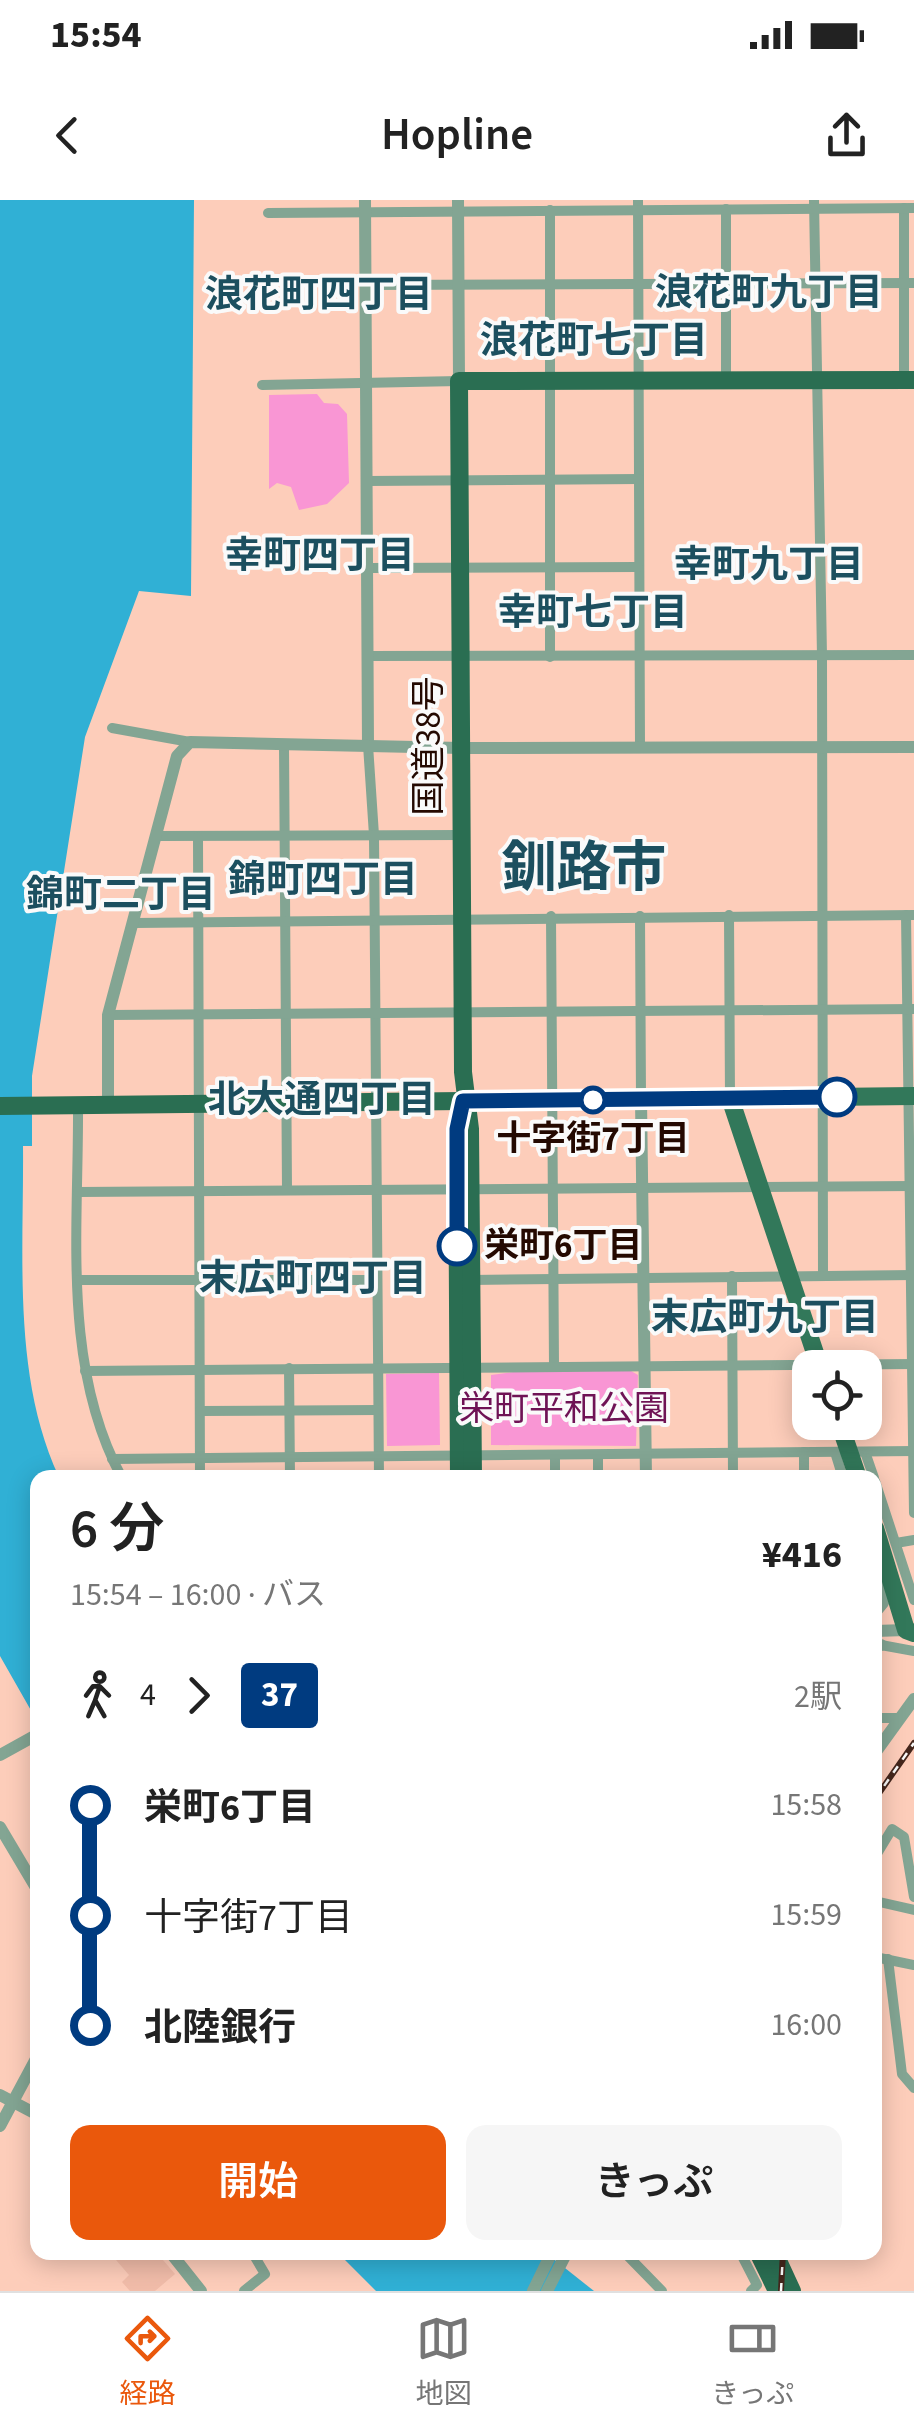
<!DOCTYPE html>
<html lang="ja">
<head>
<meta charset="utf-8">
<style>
  :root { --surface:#fff; --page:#f6f6f6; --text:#222; --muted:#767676; --line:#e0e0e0; --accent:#ea580c }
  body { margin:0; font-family:"Source Sans 3","Noto Sans JP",sans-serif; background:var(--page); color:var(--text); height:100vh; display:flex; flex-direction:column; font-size:38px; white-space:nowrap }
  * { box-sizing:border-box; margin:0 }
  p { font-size:32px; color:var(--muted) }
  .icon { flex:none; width:55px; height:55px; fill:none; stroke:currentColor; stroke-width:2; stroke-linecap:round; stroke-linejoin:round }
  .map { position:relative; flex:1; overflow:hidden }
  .drawer { position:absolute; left:30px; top:1270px; width:852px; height:790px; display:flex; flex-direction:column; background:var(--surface); border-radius:20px; box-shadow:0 5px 25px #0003 }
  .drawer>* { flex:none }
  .badge { padding:0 20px; border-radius:8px; font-size:35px; line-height:65px }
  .tools { position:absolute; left:792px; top:1150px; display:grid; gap:20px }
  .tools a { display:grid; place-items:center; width:90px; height:90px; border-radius:20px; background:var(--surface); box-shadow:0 5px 25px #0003; font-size:50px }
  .map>.badge { position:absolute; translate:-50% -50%; box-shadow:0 0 0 5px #fff }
  .legs { display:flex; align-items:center; gap:15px; height:110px; padding:0 40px; font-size:32px }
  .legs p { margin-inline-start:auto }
  .overview { display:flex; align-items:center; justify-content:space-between; height:170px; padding:0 40px }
  h1 { font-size:55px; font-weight:600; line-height:75px }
  .cta { display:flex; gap:20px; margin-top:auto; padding:20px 40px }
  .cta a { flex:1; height:115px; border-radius:20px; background:var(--accent); color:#fff; font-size:40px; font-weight:600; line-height:115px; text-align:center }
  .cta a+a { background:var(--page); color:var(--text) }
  ul { padding:0 40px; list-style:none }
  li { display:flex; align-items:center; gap:35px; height:110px; font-size:38px }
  li i { display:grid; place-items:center; width:15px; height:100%; margin:0 12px; background:currentColor }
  li i::after { content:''; width:25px; height:25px; margin:-12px; border:8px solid; border-radius:50%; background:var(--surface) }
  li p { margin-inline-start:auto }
  li:first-child i { background:linear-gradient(#0000 50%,currentColor 0) }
  li:last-child i { background:linear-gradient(currentColor 50%,#0000 0) }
  .status { display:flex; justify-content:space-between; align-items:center; height:70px; padding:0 50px; background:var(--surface); direction:ltr }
  .status svg { height:28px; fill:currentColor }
  header { display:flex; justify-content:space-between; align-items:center; height:130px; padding:0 40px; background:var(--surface); font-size:45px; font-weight:600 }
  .tabs { display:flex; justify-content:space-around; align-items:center; height:140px; border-top:2px solid var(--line); background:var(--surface); font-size:28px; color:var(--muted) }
  .tabs a { display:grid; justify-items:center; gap:5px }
  .tabs .active { color:var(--accent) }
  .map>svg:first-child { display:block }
</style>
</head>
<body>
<div class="status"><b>15:54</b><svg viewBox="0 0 49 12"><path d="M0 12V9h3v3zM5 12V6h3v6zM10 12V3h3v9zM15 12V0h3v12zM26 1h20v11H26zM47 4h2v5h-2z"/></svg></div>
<header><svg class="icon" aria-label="back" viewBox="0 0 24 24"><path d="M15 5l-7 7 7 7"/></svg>Hopline<svg class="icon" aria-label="share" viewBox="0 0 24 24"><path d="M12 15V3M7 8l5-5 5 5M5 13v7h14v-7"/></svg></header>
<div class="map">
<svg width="914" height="2091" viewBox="0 0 914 2091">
  <rect width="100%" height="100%" fill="#fdcdba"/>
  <polygon fill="#f1bca9" points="110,2053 157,2053 175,2074 155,2091 130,2091 122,2082 129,2075"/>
  <g fill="#f996d4">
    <polygon points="317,194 324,203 338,204 347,214 349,283 327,304 299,310 291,287 277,283 269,289 269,195"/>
    <polygon points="521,1171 631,1171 638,1175 636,1246 491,1245 491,1175"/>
    <polygon points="439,1173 440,1245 387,1246 386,1174"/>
  </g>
  <g fill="#30b0d5">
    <path d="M0,0H194L191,396L139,391L85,537L32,876V946H23C24,1055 12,1176 59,1277L38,1278L37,1521L0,1456Z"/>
    <polygon points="338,2053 546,2053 594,2091 376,2091"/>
  </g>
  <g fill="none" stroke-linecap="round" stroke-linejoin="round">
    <g stroke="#83a593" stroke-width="10">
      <polyline points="638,0 640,548"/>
      <polyline points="814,0 822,456 823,1075"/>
      <polyline points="904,8 904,179"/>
      <polyline points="550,10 550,457"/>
      <polyline points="268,13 914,8"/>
      <polyline points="366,85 914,83"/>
      <polyline points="726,179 726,9"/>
      <polyline points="262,185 459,181"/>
      <polyline points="367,281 639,279"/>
      <polyline points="367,368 638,367"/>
      <polyline points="368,456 914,455"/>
      <polyline points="112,528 190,542"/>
      <polyline points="284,545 287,990"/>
      <polyline points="368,545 374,635 379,1278"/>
      <polyline points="156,636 461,635"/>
      <polyline points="198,637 200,1278"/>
      <polyline points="729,715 730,898"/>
      <polyline points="906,715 914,1313"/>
      <polyline points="551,716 554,1165"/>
      <polyline points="640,716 641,899"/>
      <polyline points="135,723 914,715"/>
      <polyline points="108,815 914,809"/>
      <path d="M78,904C79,1028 61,1166 122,1278"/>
      <polyline points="78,992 914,986"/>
      <polyline points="732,1076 733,1278"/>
      <polyline points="79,1080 376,1080"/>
      <polyline points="471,1080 914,1075"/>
      <polyline points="289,1168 290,1278"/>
      <polyline points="85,1171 914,1164"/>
      <polyline points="200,1211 378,1210"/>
      <polyline points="835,1252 843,1278"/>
      <polyline points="865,1252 874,1278"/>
      <polyline points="555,1255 555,1278"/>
      <polyline points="598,1255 598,1278"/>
      <polyline points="112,1259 914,1251"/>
      <polyline points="804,1278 804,1252"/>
      <polyline points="875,1281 914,1400"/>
      <polyline points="896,1343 914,1340"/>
      <polyline points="875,1370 884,1403 875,1414"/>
      <polyline points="881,1445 914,1451"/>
      <polyline points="875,1518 900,1518"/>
      <polyline points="875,1657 892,1629 904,1637 914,1697"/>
      <polyline points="875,1701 914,1710"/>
      <polyline points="875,1757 914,1765"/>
      <polyline points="888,1759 902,1874 914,1888"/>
      <polyline points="624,2052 662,2091"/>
      <polyline points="740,2052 757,2085 751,2091"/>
      <polyline points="244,2091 265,2074 252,2052"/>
    </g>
    <g stroke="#83a593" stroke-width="12">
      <polyline points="365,0 368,545"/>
      <polyline points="458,0 459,181"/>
      <polyline points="641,899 646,1278"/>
      <polyline points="108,904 108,815 177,556 190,542 461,548 914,547"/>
      <polyline points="875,1431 906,1430"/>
      <polyline points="875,1445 881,1445"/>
      <polyline points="875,1553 914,1499"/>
      <polyline points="0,1555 38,1534"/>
      <polyline points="0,1627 38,1691"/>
      <polyline points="0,1895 38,1915"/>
      <polyline points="0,1926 38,1855"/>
      <polyline points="170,2052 201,2091"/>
      <polyline points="533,2091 552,2052"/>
      <polyline points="547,2091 567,2052"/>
    </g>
    <g stroke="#32785a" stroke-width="18">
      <polyline points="730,898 820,1168"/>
      <polyline points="463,901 914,896"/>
      <polyline points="839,1222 858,1278"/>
      <polyline points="875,1328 906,1430 914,1433"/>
    </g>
    <g stroke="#2a6e52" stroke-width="18">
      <polyline points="0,906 463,901"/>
      <polyline points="459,1278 457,929 462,907"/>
      <polyline points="473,1278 470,929 463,872 459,181 914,180"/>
      <polyline points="758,2052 777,2091"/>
      <polyline points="774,2052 792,2091"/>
    </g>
    <defs>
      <g id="rail">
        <polyline points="875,1599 914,1543"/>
        <polyline points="781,2091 783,2052"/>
      </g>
    </defs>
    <use href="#rail" stroke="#44261c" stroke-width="6"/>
    <use href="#rail" stroke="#fafafa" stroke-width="2.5" stroke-dasharray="8" stroke-linecap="butt"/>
  </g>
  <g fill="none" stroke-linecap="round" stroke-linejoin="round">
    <defs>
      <polyline id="line-1" points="457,1046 457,929 463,901 837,897"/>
    </defs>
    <use href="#line-1" stroke="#fff" stroke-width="22"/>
    <use href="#line-1" stroke="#003b80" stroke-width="15"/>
  </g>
  <g fill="#fff" stroke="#003b80" stroke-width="5">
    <circle cx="837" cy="897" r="18"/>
    <circle cx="593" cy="900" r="12"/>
    <circle cx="457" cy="1046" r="18"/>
  </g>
  <g text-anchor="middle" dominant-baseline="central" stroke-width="8" stroke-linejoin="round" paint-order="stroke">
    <g font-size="35" fill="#240901" stroke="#fafafa">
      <text transform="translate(429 546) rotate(-90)">国道38号</text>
    </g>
    <g font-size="35" font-weight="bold" fill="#240901" stroke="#fafafa">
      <text x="593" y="939">十字街7丁目</text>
      <text x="484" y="1046" text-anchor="start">栄町6丁目</text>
    </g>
    <g font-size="35" fill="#6f1355" stroke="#fafafa">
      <text x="564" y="1209">栄町平和公園</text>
    </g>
    <g font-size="38" font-weight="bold" fill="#1c4f5f" stroke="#fafafa">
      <text x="769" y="93">浪花町九丁目</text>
      <text x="319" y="95">浪花町四丁目</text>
      <text x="594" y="141">浪花町七丁目</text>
      <text x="320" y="356">幸町四丁目</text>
      <text x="769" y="365">幸町九丁目</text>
      <text x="593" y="413">幸町七丁目</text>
      <text x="323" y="680">錦町四丁目</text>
      <text x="121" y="695">錦町二丁目</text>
      <text x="322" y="900">北大通四丁目</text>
      <text x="313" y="1079">末広町四丁目</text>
      <text x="765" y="1118">末広町九丁目</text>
    </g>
    <g font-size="55" font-weight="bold" fill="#1c4f5f" stroke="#fafafa">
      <text x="584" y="669">釧路市</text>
    </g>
  </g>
</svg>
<div class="tools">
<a><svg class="icon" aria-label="locate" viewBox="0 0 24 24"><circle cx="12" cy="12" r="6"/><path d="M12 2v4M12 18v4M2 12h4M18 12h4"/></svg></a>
</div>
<section class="drawer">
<div class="overview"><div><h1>6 分</h1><p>15:54 – 16:00 · バス</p></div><b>¥416</b></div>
<div class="legs"><svg class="icon" aria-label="walk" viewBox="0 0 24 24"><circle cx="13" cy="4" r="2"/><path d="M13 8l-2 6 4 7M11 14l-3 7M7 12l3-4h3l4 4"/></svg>4<svg class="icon" aria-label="forward" viewBox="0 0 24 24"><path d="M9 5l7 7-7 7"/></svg><b class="badge" style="background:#003b80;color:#fff">37</b><p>2駅</p></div>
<ul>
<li><i style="color:#003b80"></i><b>栄町6丁目</b><p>15:58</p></li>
<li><i style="color:#003b80"></i><span>十字街7丁目</span><p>15:59</p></li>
<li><i style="color:#003b80"></i><b>北陸銀行</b><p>16:00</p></li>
</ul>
<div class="cta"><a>開始</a><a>きっぷ</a></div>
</section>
</div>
<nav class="tabs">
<a class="active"><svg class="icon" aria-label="directions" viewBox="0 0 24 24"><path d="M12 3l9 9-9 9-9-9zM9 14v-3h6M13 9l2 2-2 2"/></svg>経路</a>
<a><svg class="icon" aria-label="map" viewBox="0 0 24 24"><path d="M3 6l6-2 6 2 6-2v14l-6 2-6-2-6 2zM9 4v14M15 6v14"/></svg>地図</a>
<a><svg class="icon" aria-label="tickets" viewBox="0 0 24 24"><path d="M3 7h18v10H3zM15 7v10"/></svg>きっぷ</a>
</nav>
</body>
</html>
